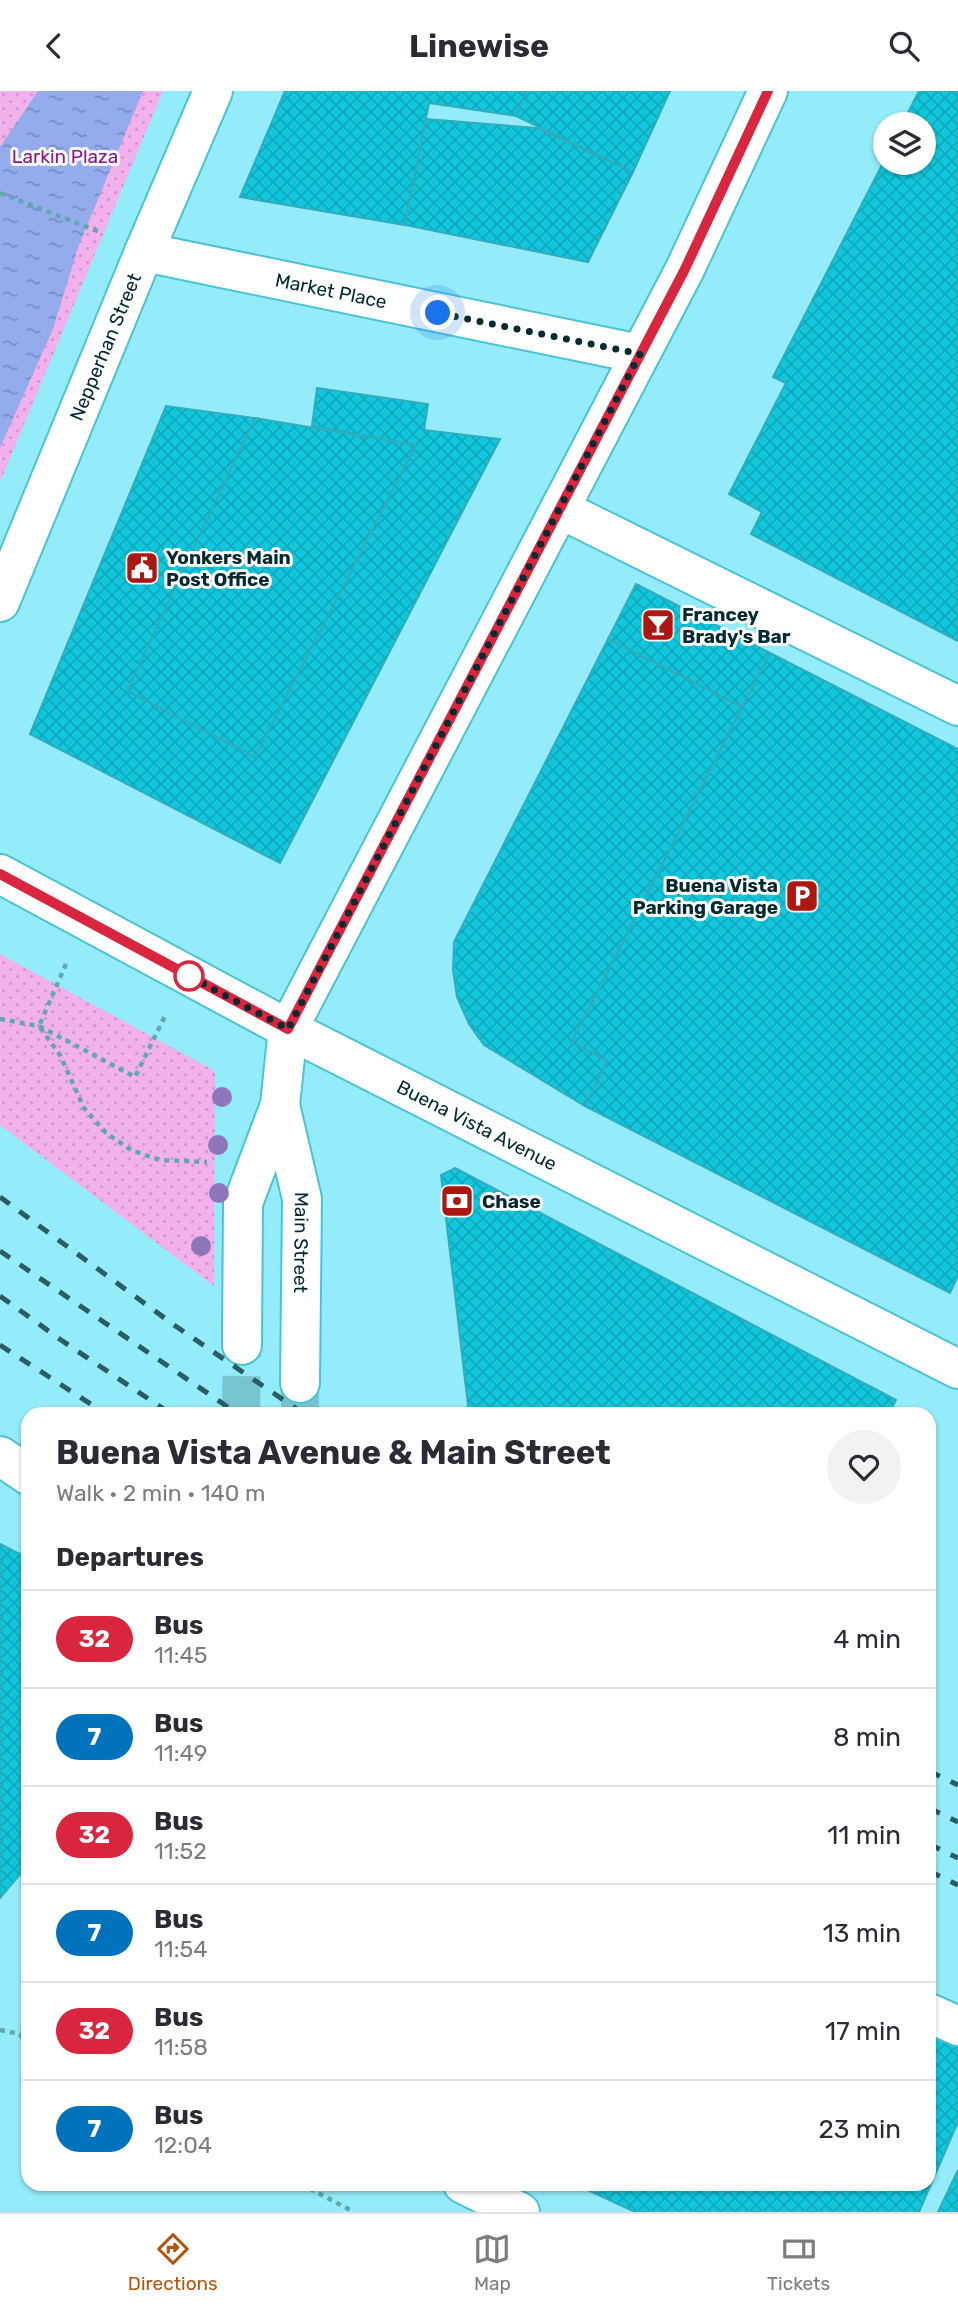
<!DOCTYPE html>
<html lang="en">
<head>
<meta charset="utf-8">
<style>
  :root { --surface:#fff; --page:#f2f2f3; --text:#2b2b33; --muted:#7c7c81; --line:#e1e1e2; --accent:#b45309 }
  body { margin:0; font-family:Rubik,sans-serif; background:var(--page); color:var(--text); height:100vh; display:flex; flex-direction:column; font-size:26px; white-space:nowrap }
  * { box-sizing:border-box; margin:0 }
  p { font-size:23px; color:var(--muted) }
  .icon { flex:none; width:38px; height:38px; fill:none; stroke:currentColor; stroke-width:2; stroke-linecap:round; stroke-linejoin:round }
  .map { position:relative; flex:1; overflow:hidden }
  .details { position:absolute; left:21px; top:1316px; width:915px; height:784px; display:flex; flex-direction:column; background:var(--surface); border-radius:21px; box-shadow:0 2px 5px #0004 }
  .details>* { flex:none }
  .badge { padding:0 14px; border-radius:23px; font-size:24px; line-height:46px }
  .fabs { position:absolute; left:873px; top:21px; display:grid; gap:14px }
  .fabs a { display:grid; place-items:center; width:63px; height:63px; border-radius:50%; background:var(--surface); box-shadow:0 2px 5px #0004; font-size:35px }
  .you { position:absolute; width:35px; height:35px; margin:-18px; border:5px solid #fff; border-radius:50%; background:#1a73e8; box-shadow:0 0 0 10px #1a73e833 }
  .map>.badge { position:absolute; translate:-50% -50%; box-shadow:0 0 0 4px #fff }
  h2 { padding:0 35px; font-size:26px; line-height:63px }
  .round { display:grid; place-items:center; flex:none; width:74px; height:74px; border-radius:37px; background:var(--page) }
  .headline { display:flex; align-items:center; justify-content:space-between; height:119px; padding:0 35px }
  h1 { font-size:33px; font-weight:700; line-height:52px }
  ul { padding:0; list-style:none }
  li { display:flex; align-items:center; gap:21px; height:98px; padding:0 35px; border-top:2px solid var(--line) }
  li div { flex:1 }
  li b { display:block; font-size:26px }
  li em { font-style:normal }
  li .badge { min-width:77px; font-weight:700; text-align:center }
  header { display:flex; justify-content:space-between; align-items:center; height:91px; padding:0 35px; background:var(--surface); font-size:32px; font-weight:700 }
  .menu { display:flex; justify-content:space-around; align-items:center; height:98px; border-top:2px solid var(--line); background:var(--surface); font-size:19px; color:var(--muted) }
  .menu a { display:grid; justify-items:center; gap:4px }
  .menu .on { color:var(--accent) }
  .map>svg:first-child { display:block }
</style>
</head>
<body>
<header><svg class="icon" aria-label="back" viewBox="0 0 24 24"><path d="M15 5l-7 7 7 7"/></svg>Linewise<svg class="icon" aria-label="search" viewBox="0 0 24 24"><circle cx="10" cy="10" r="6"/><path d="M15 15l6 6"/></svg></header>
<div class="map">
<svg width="958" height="2121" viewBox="0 0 958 2121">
  <defs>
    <pattern id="park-dots" width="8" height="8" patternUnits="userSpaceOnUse" patternTransform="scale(1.75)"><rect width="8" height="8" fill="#f2b0ed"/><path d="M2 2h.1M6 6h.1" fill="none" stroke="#ce98cc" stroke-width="1.8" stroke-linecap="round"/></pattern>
    <pattern id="water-ripples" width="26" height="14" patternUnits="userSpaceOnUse" patternTransform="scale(1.75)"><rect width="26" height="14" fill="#95acec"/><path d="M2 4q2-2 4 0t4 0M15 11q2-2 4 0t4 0" fill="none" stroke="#778cc0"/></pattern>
    <pattern id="building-cross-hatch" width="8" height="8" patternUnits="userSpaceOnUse" patternTransform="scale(1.75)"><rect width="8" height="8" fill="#12c6dc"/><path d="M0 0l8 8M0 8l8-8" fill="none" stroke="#0faabd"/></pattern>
  </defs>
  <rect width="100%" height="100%" fill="#94ebf9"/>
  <g fill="url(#park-dots)">
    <polygon points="0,0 163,0 0,391"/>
    <polygon points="0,863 215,980 214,1195 0,1034"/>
  </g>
  <polygon fill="url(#water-ripples)" points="38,0 143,0 79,154 53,238 0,357 0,56"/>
  <g fill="url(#building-cross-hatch)" stroke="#2facbe" stroke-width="2">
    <polygon points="285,0 526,0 516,25 429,12 405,134 240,106"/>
    <polygon points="526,0 670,0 633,81 516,25"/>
    <polygon points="919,0 958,0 958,550 751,443 762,421 729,403 786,292 773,286 886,66 886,72 924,72 924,33 902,33"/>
    <polygon points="426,28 537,37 633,81 588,171 405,134"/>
    <polygon points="317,297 428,313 424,339 500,348 280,772 30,643 166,315 255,327 127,600 255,666 416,354 312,335"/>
    <polygon points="255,327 416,354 255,666 127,600"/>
    <polygon points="636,493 770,562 742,616 608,548"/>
    <polygon points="608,548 742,616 572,951 608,970 585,1015 484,954 469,933 457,906 453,879 454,851"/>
    <polygon points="770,562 958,658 958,1185 950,1202 585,1015 608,970 572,951"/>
    <polygon points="455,1077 896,1309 889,1323 469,1323 441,1084"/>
    <polygon points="0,1453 28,1467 28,1774 0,1807"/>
    <polygon points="929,1937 958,1951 958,2031 919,2121 635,2121 575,2093 929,2093"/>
    <polygon points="958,2079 958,2121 938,2121"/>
  </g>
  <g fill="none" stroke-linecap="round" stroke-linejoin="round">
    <g stroke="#77c4d1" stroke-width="38" stroke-dasharray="38 19" stroke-linecap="butt">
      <polyline points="241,1323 242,1254"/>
      <polyline points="300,1323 300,1292"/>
    </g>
    <defs>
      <g id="minor">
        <path id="s1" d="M144,161L640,263"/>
        <polyline points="560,418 958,615"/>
        <polyline points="0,1365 28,1384"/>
        <polyline points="929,1922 958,1935"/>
        <polyline points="463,2093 520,2121"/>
      </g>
      <g id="tertiary">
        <path id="s2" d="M0,511L144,161L213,0"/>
        <path id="s3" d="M0,783L288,938L958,1278"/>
        <path id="s4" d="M280,1014L302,1108L300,1292"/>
        <polyline points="242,1254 243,1112 280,1014 288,938 685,178 768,0"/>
      </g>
    </defs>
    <use href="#minor" stroke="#4cc3d5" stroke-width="42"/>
    <use href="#tertiary" stroke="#4cc3d5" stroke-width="42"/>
    <g stroke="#61a7b2" stroke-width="4.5" stroke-dasharray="5 5" stroke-linecap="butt">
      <polyline points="0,102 100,141"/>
      <polyline points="66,873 39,935 60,964 84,1017 106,1042 131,1059 160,1069 207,1071"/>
      <polyline points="0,928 39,935 135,986 165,925"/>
      <polyline points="0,1939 20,1943 28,1957"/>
      <polyline points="301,2093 354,2121"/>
    </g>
    <use href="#minor" stroke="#fff" stroke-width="38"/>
    <use href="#tertiary" stroke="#fff" stroke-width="38"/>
    <g stroke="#295c64" stroke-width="5" stroke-dasharray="12 12" stroke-linecap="butt">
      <polyline points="0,1106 174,1234 304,1323"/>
      <polyline points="0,1160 238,1323"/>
      <polyline points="0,1205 61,1249 171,1323"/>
      <polyline points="0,1254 106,1323"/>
      <polyline points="929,1680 958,1694"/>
      <polyline points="929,1717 958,1731"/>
      <polyline points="929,1753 958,1767"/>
      <polyline points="929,1780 958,1794"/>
    </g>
  </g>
  <g fill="#8e76bb">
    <circle cx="222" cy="1006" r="10"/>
    <circle cx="218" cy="1054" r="10"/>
    <circle cx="219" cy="1102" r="10"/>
    <circle cx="201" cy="1155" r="10"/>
  </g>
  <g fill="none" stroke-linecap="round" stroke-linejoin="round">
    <defs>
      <polyline id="line" points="0,783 288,938 685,178 768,0"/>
    </defs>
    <use href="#line" stroke="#fff" stroke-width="16"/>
    <use href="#line" stroke="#d7263d" stroke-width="10"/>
    <polyline stroke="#032a30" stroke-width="7" stroke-dasharray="0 12.6" points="189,885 185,883 288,938 640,263 438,222"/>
  </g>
  <defs>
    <symbol id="civic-square" viewBox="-11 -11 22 22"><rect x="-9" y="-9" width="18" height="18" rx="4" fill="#aa1811" stroke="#fcfcfc"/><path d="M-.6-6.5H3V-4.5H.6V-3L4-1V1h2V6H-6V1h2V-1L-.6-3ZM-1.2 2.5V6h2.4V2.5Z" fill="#fff"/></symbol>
    <symbol id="bar-square" viewBox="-11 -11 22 22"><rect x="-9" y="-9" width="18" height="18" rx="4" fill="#aa1811" stroke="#fcfcfc"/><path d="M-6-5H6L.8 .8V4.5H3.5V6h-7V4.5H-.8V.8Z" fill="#fff"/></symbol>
    <symbol id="parking-square" viewBox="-11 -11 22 22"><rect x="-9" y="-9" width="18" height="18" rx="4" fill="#aa1811" stroke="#fcfcfc"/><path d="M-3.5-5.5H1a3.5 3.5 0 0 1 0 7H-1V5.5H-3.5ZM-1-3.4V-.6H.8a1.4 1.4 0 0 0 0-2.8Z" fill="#fff"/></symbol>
    <symbol id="bank-square" viewBox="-11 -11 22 22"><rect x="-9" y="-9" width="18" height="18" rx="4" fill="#aa1811" stroke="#fcfcfc"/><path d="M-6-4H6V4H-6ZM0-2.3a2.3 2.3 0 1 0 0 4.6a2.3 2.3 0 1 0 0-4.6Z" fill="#fff"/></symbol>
  </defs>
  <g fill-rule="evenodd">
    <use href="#civic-square" x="123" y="458" width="38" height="38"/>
    <use href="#bar-square" x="639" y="515" width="38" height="38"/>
    <use href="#parking-square" x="783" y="786" width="38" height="38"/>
    <use href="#bank-square" x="438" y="1091" width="38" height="38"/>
  </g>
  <circle fill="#fff" stroke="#d7263d" stroke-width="3.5" cx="189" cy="885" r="14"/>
  <g text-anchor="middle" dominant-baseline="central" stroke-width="6" stroke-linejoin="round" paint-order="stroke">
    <g font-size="19" fill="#8a1688" stroke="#fcfcfc">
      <text x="65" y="65">Larkin Plaza</text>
    </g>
    <g font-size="19" fill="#032a30" stroke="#fcfcfc">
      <text stroke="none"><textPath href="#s1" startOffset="191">Market Place</textPath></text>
      <text stroke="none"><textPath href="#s2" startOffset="276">Nepperhan Street</textPath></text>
      <text stroke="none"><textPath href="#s3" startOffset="539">Buena Vista Avenue</textPath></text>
      <text stroke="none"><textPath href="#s4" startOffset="140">Main Street</textPath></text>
    </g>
    <g font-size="19" font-weight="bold" fill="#032a30" stroke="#fcfcfc" text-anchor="start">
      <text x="166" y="466">Yonkers Main<tspan x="166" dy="22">Post Office</tspan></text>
      <text x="682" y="523">Francey<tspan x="682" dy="22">Brady's Bar</tspan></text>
      <text x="778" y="794" text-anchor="end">Buena Vista<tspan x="778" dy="22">Parking Garage</tspan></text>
      <text x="482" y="1110">Chase</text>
    </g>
  </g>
</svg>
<div class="fabs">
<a><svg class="icon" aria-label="layers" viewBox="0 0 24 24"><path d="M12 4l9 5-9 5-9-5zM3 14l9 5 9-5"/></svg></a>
</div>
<div class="you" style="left:438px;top:222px"></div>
<section class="details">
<div class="headline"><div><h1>Buena Vista Avenue &amp; Main Street</h1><p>Walk · 2 min · 140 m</p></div><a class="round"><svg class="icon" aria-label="heart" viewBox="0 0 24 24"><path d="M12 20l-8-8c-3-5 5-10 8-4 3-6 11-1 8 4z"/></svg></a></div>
<h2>Departures</h2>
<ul>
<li><span class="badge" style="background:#d7263d;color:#fff">32</span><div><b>Bus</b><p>11:45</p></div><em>4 min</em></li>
<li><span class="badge" style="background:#0072bc;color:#fff">7</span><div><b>Bus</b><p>11:49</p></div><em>8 min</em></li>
<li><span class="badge" style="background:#d7263d;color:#fff">32</span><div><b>Bus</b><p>11:52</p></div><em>11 min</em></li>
<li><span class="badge" style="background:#0072bc;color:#fff">7</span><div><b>Bus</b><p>11:54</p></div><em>13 min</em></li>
<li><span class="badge" style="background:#d7263d;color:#fff">32</span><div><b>Bus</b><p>11:58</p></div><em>17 min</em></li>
<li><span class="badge" style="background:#0072bc;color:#fff">7</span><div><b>Bus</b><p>12:04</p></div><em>23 min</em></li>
</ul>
</section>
</div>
<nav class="menu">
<a class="on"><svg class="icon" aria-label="directions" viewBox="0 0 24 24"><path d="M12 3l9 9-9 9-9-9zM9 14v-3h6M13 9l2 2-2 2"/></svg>Directions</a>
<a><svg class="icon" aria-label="map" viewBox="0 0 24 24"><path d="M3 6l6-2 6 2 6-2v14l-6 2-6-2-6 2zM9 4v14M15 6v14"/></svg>Map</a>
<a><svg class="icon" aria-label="tickets" viewBox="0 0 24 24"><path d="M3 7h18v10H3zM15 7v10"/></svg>Tickets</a>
</nav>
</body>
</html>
